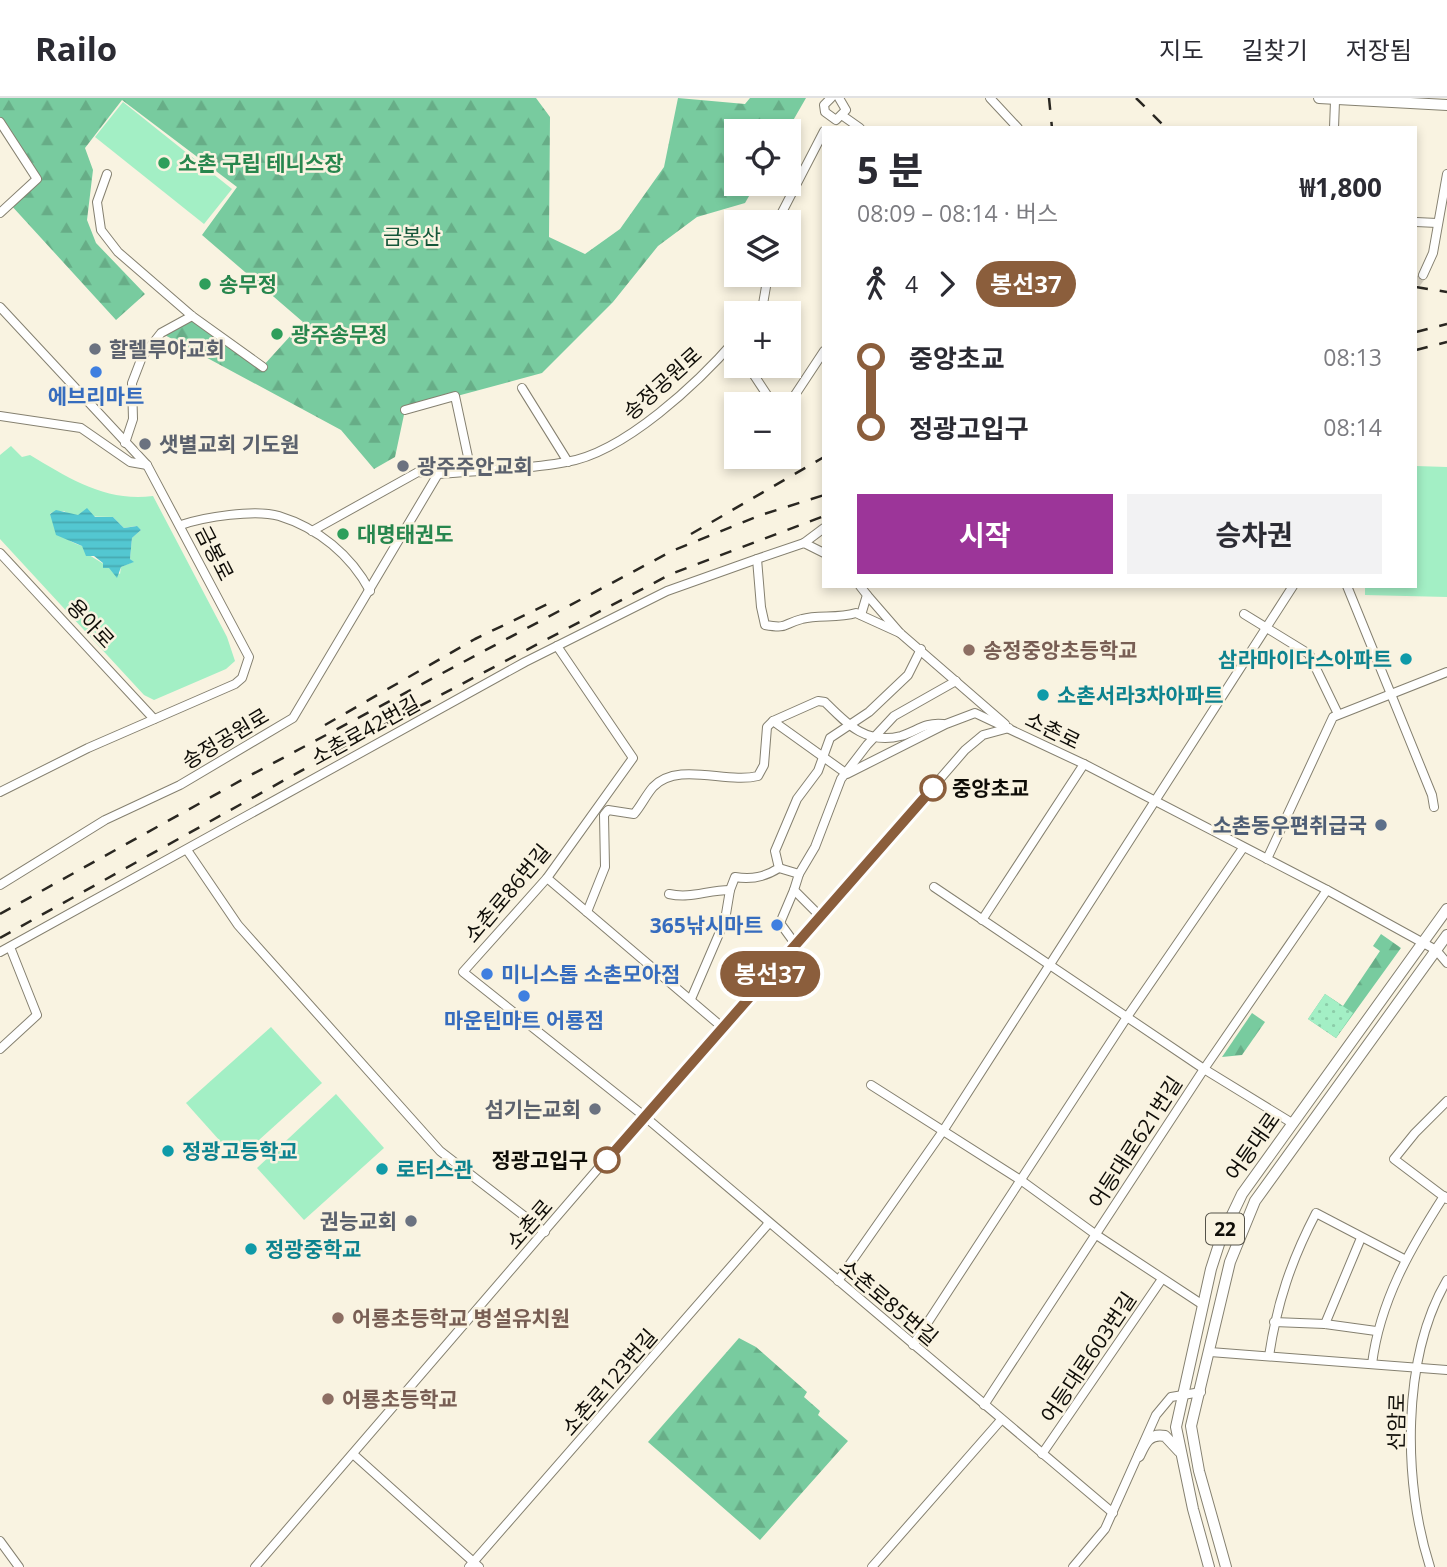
<!DOCTYPE html>
<html lang="ko">
<head>
<meta charset="utf-8">
<style>
  :root { --surface:#fff; --page:#f2f2f3; --text:#2b2b33; --muted:#7c7c81; --line:#e1e1e2; --accent:#9c3599 }
  body { margin:0; font-family:"Open Sans","Noto Sans KR",sans-serif; background:var(--page); color:var(--text); height:100vh; display:flex; flex-direction:column; font-size:26px; white-space:nowrap }
  * { box-sizing:border-box; margin:0 }
  p { font-size:23px; color:var(--muted) }
  .icon { flex:none; width:38px; height:38px; fill:none; stroke:currentColor; stroke-width:2; stroke-linecap:round; stroke-linejoin:round }
  .map { position:relative; flex:1; overflow:hidden }
  .sheet { position:absolute; left:822px; top:28px; width:595px; height:462px; display:flex; flex-direction:column; background:var(--surface); border-radius:0px; box-shadow:0 4px 10px #0003 }
  .sheet>* { flex:none }
  .badge { padding:0 14px; border-radius:23px; font-size:24px; line-height:46px }
  .buttons { position:absolute; left:724px; top:21px; display:grid; gap:14px }
  .buttons a { display:grid; place-items:center; width:77px; height:77px; border-radius:0px; background:var(--surface); box-shadow:0 4px 10px #0003; font-size:35px }
  .map>.badge { position:absolute; translate:-50% -50%; box-shadow:0 0 0 4px #fff }
  .legs { display:flex; align-items:center; gap:10px; height:77px; padding:0 35px; font-size:23px }
  .legs p { margin-inline-start:auto }
  .headline { display:flex; align-items:center; justify-content:space-between; height:119px; padding:0 35px }
  h1 { font-size:38px; font-weight:700; line-height:52px }
  .primary-button { display:flex; gap:14px; margin-top:auto; padding:14px 35px }
  .primary-button a { flex:1; height:80px; border-radius:0px; background:var(--accent); color:#fff; font-size:28px; font-weight:700; line-height:80px; text-align:center }
  .primary-button a+a { background:var(--page); color:var(--text) }
  ul { padding:0 35px; list-style:none }
  li { display:flex; align-items:center; gap:24px; height:70px; font-size:26px }
  li i { display:grid; place-items:center; width:10px; height:100%; margin:0 9px; background:currentColor }
  li i::after { content:''; width:18px; height:18px; margin:-9px; border:5px solid; border-radius:50%; background:var(--surface) }
  li p { margin-inline-start:auto }
  li:first-child i { background:linear-gradient(#0000 50%,currentColor 0) }
  li:last-child i { background:linear-gradient(currentColor 50%,#0000 0) }
  header { display:flex; align-items:center; gap:42px; box-sizing:border-box; height:98px; padding:0 35px; background:var(--surface); border-bottom:2px solid var(--line) }
  header strong { font-size:33px }
  nav { display:flex; gap:38px; margin-inline-start:auto; font-size:24px }
  .map>svg:first-child { display:block }
</style>
</head>
<body>
<header>
<strong>Railo</strong>
<nav><a>지도</a><a>길찾기</a><a>저장됨</a></nav>
</header>
<div class="map">
<svg width="1447" height="1469" viewBox="0 0 1447 1469">
  <defs>
    <pattern id="forest-firs" width="22" height="20" patternUnits="userSpaceOnUse" patternTransform="scale(1.75)"><rect width="22" height="20" fill="#78cb9f"/><path d="M5 1l3.5 6h-7zM16 11l3.5 6h-7z" fill="#67ad87"/></pattern>
    <pattern id="park-dots" width="8" height="8" patternUnits="userSpaceOnUse" patternTransform="scale(1.75)"><rect width="8" height="8" fill="#a3efc5"/><path d="M2 2h.1M6 6h.1" fill="none" stroke="#8bcca8" stroke-width="1.8" stroke-linecap="round"/></pattern>
    <pattern id="water-rules" width="6" height="5" patternUnits="userSpaceOnUse" patternTransform="scale(1.75)"><rect width="6" height="5" fill="#53c7d1"/><path d="M0 2.5h6" fill="none" stroke="#47aab2"/></pattern>
  </defs>
  <rect width="100%" height="100%" fill="#f9f3e1"/>
  <g fill="#a3efc5" fill-rule="evenodd">
    <polygon points="123,4 232,91 204,126 95,39"/>
    <path d="M11,348L22,359L30,357C70,381 106,404 153,398L227,539L235,563L226,571L154,602L144,597L0,441V357ZM64,413L71,418L113,419L124,430L136,428L141,432L132,440L130,461L133,464L121,469L120,476L89,457L82,448C66,444 56,431 50,415Z"/>
    <polygon points="1416,368 1447,369 1447,499 1365,497 1365,488 1416,488"/>
    <polygon points="271,929 322,985 237,1062 186,1005"/>
    <polygon points="336,996 384,1050 304,1122 257,1070"/>
  </g>
  <g fill="url(#forest-firs)">
    <polygon points="0,0 536,0 550,19 549,139 585,156 620,131 664,69 678,0 745,6 750,0 806,0 787,33 737,33 737,86 756,86 745,105 697,119 658,148 613,204 542,275 405,312 395,359 374,371 341,332 161,235 192,218 263,268 303,224 202,137 237,89 122,2 85,50 93,72 87,122 96,145 145,196 116,222 10,106 36,81 0,23"/>
    <polygon points="1381,836 1401,850 1336,940 1308,921 1325,896 1343,908 1380,853 1373,848"/>
    <polygon points="1252,915 1265,924 1242,957 1222,959"/>
    <polygon points="739,1240 756,1249 807,1294 804,1299 820,1313 818,1317 848,1343 760,1442 648,1344"/>
  </g>
  <polygon fill="url(#park-dots)" points="1325,896 1353,915 1336,940 1308,921"/>
  <polygon fill="url(#water-rules)" points="87,410 95,419 113,419 124,430 137,428 141,432 132,440 130,461 134,464 121,469 117,480 109,470 103,470 103,465 94,458 86,458 82,448 56,437 50,416 56,412 78,417"/>
  <g fill="none" stroke-linecap="round" stroke-linejoin="round">
    <polyline stroke="#d6d0c0" stroke-width="8" stroke-dasharray="8 4" stroke-linecap="butt" points="1416,186 1423,177"/>
    <defs>
      <g id="minor">
        <polyline points="831,0 824,7 825,14 836,22 846,12 839,0"/>
        <polyline points="990,0 1018,30"/>
        <polyline points="843,18 860,30"/>
        <polyline points="0,24 37,81 0,115"/>
        <polyline points="1334,30 1335,3"/>
        <polyline points="107,76 97,104 101,132 118,154 192,218 263,269"/>
        <polyline points="777,124 824,33"/>
        <polyline points="1416,124 1437,125"/>
        <polyline points="1423,177 1433,155 1447,76"/>
        <polyline points="0,209 147,367 249,559 242,580 235,586 88,650 0,694"/>
        <polyline points="756,215 763,206 768,177"/>
        <polyline points="748,268 773,306"/>
        <polyline points="522,290 568,364"/>
        <polyline points="789,306 824,253"/>
        <polyline points="405,312 455,298 471,373"/>
        <polyline points="0,318 81,330 130,364 147,367"/>
        <polyline points="125,345 133,321 132,285 142,259 161,235 192,218"/>
        <polyline points="782,359 784,366"/>
        <path d="M181,427C204,419 255,411 279,418C318,430 351,457 370,493"/>
        <polyline points="312,433 418,374 438,376"/>
        <polyline points="804,445 824,430"/>
        <polyline points="0,455 154,621"/>
        <path d="M824,455L804,445L757,461L761,509L765,527C789,531 782,526 802,521C818,516 837,521 856,515L900,535"/>
        <polyline points="860,488 867,497 861,517"/>
        <polyline points="1347,488 1432,697 1434,709"/>
        <polyline points="867,497 900,535 1005,626"/>
        <polyline points="1244,516 1309,556 1338,616"/>
        <polyline points="557,548 633,660 547,780 463,874 644,1018 1113,1415"/>
        <polyline points="773,623 847,676 946,626 975,615 1084,666 1327,792 1436,852 1447,865"/>
        <polyline points="187,752 238,827 440,1053 545,1134"/>
        <polyline points="1267,761 1333,619 1447,574"/>
        <polyline points="779,770 799,776 794,792 821,819"/>
        <polyline points="799,776 815,749 841,681 867,647 894,618 956,583"/>
        <polyline points="547,780 722,929"/>
        <path d="M0,787L105,722L180,687L293,620L438,376C481,372 525,372 566,364C624,355 699,284 737,240"/>
        <polyline points="934,789 1204,971 1292,1025"/>
        <polyline points="794,792 780,825 796,847"/>
        <path d="M669,796C691,801 707,792 730,792"/>
        <path d="M587,814L605,769L604,717L608,712L634,716C641,708 646,697 653,689C678,663 726,686 758,678L764,667L767,629L773,623L818,603L825,604C847,626 866,647 901,638C917,633 925,624 943,626"/>
        <polyline points="982,822 1084,666"/>
        <polyline points="0,854 525,564 667,493 757,461"/>
        <path d="M691,901L725,822L730,792L735,779C752,782 765,779 779,770L775,753L797,701L818,673L830,640L869,614L908,577L921,551"/>
        <polyline points="0,951 37,917 10,849"/>
        <polyline points="871,987 1022,1083 1095,1136 1203,1207"/>
        <polyline points="1447,1003 1415,1035 1394,1061 1447,1101"/>
        <polyline points="838,1183 943,1033 1293,488"/>
        <polyline points="1274,1224 1325,1226 1376,1233"/>
        <polyline points="1325,1226 1361,1140"/>
        <polyline points="913,1247 1127,919 1243,750"/>
        <polyline points="1210,1254 1447,1272"/>
        <path d="M1269,1258C1277,1205 1291,1163 1316,1115L1404,1161"/>
        <path d="M1372,1266C1380,1203 1410,1151 1444,1098"/>
        <polyline points="984,1307 1204,971 1327,792"/>
        <polyline points="353,1356 479,1469"/>
        <polyline points="1042,1356 1162,1181"/>
        <polyline points="0,1443 19,1469"/>
        <polyline points="255,1469 689,965 796,847 965,652 983,637 1009,630"/>
        <polyline points="469,1469 769,1125"/>
        <polyline points="872,1469 1001,1322"/>
        <polyline points="1073,1469 1105,1431 1156,1317 1171,1299 1201,1294"/>
        <path d="M1430,1469C1403,1386 1401,1260 1447,1182"/>
      </g>
      <g id="major">
        <polyline points="1319,0 1447,7"/>
        <path d="M1139,1358C1145,1345 1149,1335 1165,1338L1179,1353"/>
        <polyline points="1209,1469 1193,1411 1176,1329 1211,1171 1221,1140 1242,1096 1447,811"/>
        <polyline points="1226,1469 1199,1373 1191,1328 1230,1164 1255,1103 1447,837"/>
      </g>
    </defs>
    <use href="#minor" stroke="#858070" stroke-width="10"/>
    <use href="#major" stroke="#858070" stroke-width="12"/>
    <use href="#minor" stroke="#fff" stroke-width="8"/>
    <use href="#major" stroke="#fff" stroke-width="10"/>
    <g stroke="#2a2721" stroke-width="2.5" stroke-dasharray="12 12" stroke-linecap="butt">
      <polyline points="1049,0 1052,30"/>
      <polyline points="1136,0 1166,30"/>
      <polyline points="1416,189 1447,194"/>
      <polyline points="1416,234 1447,226"/>
      <polyline points="1416,252 1447,244"/>
      <polyline points="691,436 824,359"/>
      <polyline points="325,627 475,541 556,502"/>
      <polyline points="0,816 249,678 672,453 761,417 824,397"/>
      <polyline points="0,840 380,629 671,476 824,418"/>
    </g>
  </g>
  <g fill="none" stroke-linecap="round" stroke-linejoin="round">
    <defs>
      <polyline id="line-1" points="607,1062 933,690"/>
    </defs>
    <use href="#line-1" stroke="#fff" stroke-width="16"/>
    <use href="#line-1" stroke="#8b5e3c" stroke-width="10"/>
  </g>
  <g fill="#2e9e5b" stroke="#f9f3e1" stroke-width="2.5">
    <circle cx="164" cy="65" r="7"/>
    <circle cx="205" cy="186" r="7"/>
    <circle cx="277" cy="236" r="7"/>
    <circle cx="343" cy="436" r="7"/>
  </g>
  <g fill="#6b7280" stroke="#f9f3e1" stroke-width="2.5">
    <circle cx="95" cy="251" r="7"/>
    <circle cx="145" cy="346" r="7"/>
    <circle cx="403" cy="368" r="7"/>
    <circle cx="595" cy="1011" r="7"/>
    <circle cx="411" cy="1123" r="7"/>
  </g>
  <g fill="#3f7fe0" stroke="#f9f3e1" stroke-width="2.5">
    <circle cx="96" cy="274" r="7"/>
    <circle cx="777" cy="827" r="7"/>
    <circle cx="487" cy="876" r="7"/>
    <circle cx="524" cy="898" r="7"/>
  </g>
  <g fill="#8d6e63" stroke="#f9f3e1" stroke-width="2.5">
    <circle cx="969" cy="552" r="7"/>
    <circle cx="338" cy="1220" r="7"/>
    <circle cx="328" cy="1301" r="7"/>
  </g>
  <g fill="#0f9aa8" stroke="#f9f3e1" stroke-width="2.5">
    <circle cx="1406" cy="561" r="7"/>
    <circle cx="1043" cy="597" r="7"/>
    <circle cx="168" cy="1053" r="7"/>
    <circle cx="382" cy="1071" r="7"/>
    <circle cx="251" cy="1151" r="7"/>
  </g>
  <g fill="#fff" stroke="#8b5e3c" stroke-width="3.5">
    <circle cx="933" cy="690" r="12"/>
    <circle cx="607" cy="1062" r="12"/>
  </g>
  <circle fill="#5c6f8a" stroke="#f9f3e1" stroke-width="2.5" cx="1381" cy="727" r="7"/>
  <g text-anchor="middle" dominant-baseline="central" stroke-width="5" stroke-linejoin="round" paint-order="stroke">
    <rect fill="#f9f3e1" stroke="#555249" stroke-width="2" x="1206" y="1115.5" width="38" height="31" rx="5"/>
    <g font-size="19" font-weight="bold" fill="#0f0d08">
      <text x="1225" y="1131">22</text>
    </g>
    <g font-size="21" font-weight="bold" fill="#27864d" stroke="#f9f3e1" text-anchor="start">
      <text x="178" y="65">소촌 구립 테니스장</text>
      <text x="219" y="186">송무정</text>
      <text x="291" y="236">광주송무정</text>
      <text x="357" y="436">대명태권도</text>
    </g>
    <g font-size="21" fill="#155639" stroke="#f9f3e1">
      <text x="412" y="138">금봉산</text>
    </g>
    <g font-size="21" font-weight="bold" fill="#5b616d" stroke="#f9f3e1" text-anchor="start">
      <text x="109" y="251">할렐루야교회</text>
      <text x="159" y="346">샛별교회 기도원</text>
      <text x="417" y="368">광주주안교회</text>
      <text x="581" y="1011" text-anchor="end">섬기는교회</text>
      <text x="397" y="1123" text-anchor="end">권능교회</text>
    </g>
    <g font-size="21" fill="#0f0d08" stroke="#f9f3e1">
      <text transform="translate(662 285) rotate(-42)">송정공원로</text>
      <text transform="translate(215 455) rotate(63)">금봉로</text>
      <text transform="translate(91 525) rotate(47)">용아로</text>
      <text transform="translate(365 632) rotate(-29)">소촌로42번길</text>
      <text transform="translate(1053 632) rotate(26)">소촌로</text>
      <text transform="translate(225 640) rotate(-31)">송정공원로</text>
      <text transform="translate(507 795) rotate(-50)">소촌로86번길</text>
      <text transform="translate(1135 1044) rotate(-57)">어등대로621번길</text>
      <text transform="translate(1252 1048) rotate(-55)">어등대로</text>
      <text transform="translate(529 1126) rotate(-49)">소촌로</text>
      <text transform="translate(889 1204) rotate(40)">소촌로85번길</text>
      <text transform="translate(1088 1259) rotate(-56)">어등대로603번길</text>
      <text transform="translate(609 1284) rotate(-49)">소촌로123번길</text>
      <text transform="translate(1396 1324) rotate(-89)">선암로</text>
    </g>
    <g font-size="21" font-weight="bold" fill="#366cbe" stroke="#f9f3e1">
      <text x="96" y="298">에브리마트</text>
      <text x="763" y="827" text-anchor="end">365낚시마트</text>
      <text x="501" y="876" text-anchor="start">미니스톱 소촌모아점</text>
      <text x="524" y="922">마운틴마트 어룡점</text>
    </g>
    <g font-size="21" font-weight="bold" fill="#785e54" stroke="#f9f3e1" text-anchor="start">
      <text x="983" y="552">송정중앙초등학교</text>
      <text x="352" y="1220">어룡초등학교 병설유치원</text>
      <text x="342" y="1301">어룡초등학교</text>
    </g>
    <g font-size="21" font-weight="bold" fill="#0d838f" stroke="#f9f3e1" text-anchor="start">
      <text x="1392" y="561" text-anchor="end">삼라마이다스아파트</text>
      <text x="1057" y="597">소촌서라3차아파트</text>
      <text x="182" y="1053">정광고등학교</text>
      <text x="396" y="1071">로터스관</text>
      <text x="265" y="1151">정광중학교</text>
    </g>
    <g font-size="21" font-weight="bold" fill="#0f0d08" stroke="#f9f3e1" text-anchor="start">
      <text x="952" y="690">중앙초교</text>
      <text x="588" y="1062" text-anchor="end">정광고입구</text>
    </g>
    <g font-size="21" font-weight="bold" fill="#4e5e75" stroke="#f9f3e1" text-anchor="end">
      <text x="1367" y="727">소촌동우편취급국</text>
    </g>
  </g>
</svg>
<div class="buttons">
<a><svg class="icon" aria-label="locate" viewBox="0 0 24 24"><circle cx="12" cy="12" r="6"/><path d="M12 2v4M12 18v4M2 12h4M18 12h4"/></svg></a>
<a><svg class="icon" aria-label="layers" viewBox="0 0 24 24"><path d="M12 4l9 5-9 5-9-5zM3 14l9 5 9-5"/></svg></a>
<a>+</a>
<a>−</a>
</div>
<b class="badge" style="left:770px;top:876px;background:#8b5e3c;color:#fff">봉선37</b>
<section class="sheet">
<div class="headline"><div><h1>5 분</h1><p>08:09 – 08:14 · 버스</p></div><b>₩1,800</b></div>
<div class="legs"><svg class="icon" aria-label="walk" viewBox="0 0 24 24"><circle cx="13" cy="4" r="2"/><path d="M13 8l-2 6 4 7M11 14l-3 7M7 12l3-4h3l4 4"/></svg>4<svg class="icon" aria-label="forward" viewBox="0 0 24 24"><path d="M9 5l7 7-7 7"/></svg><b class="badge" style="background:#8b5e3c;color:#fff">봉선37</b></div>
<ul>
<li><i style="color:#8b5e3c"></i><b>중앙초교</b><p>08:13</p></li>
<li><i style="color:#8b5e3c"></i><b>정광고입구</b><p>08:14</p></li>
</ul>
<div class="primary-button"><a>시작</a><a>승차권</a></div>
</section>
</div>
</body>
</html>
